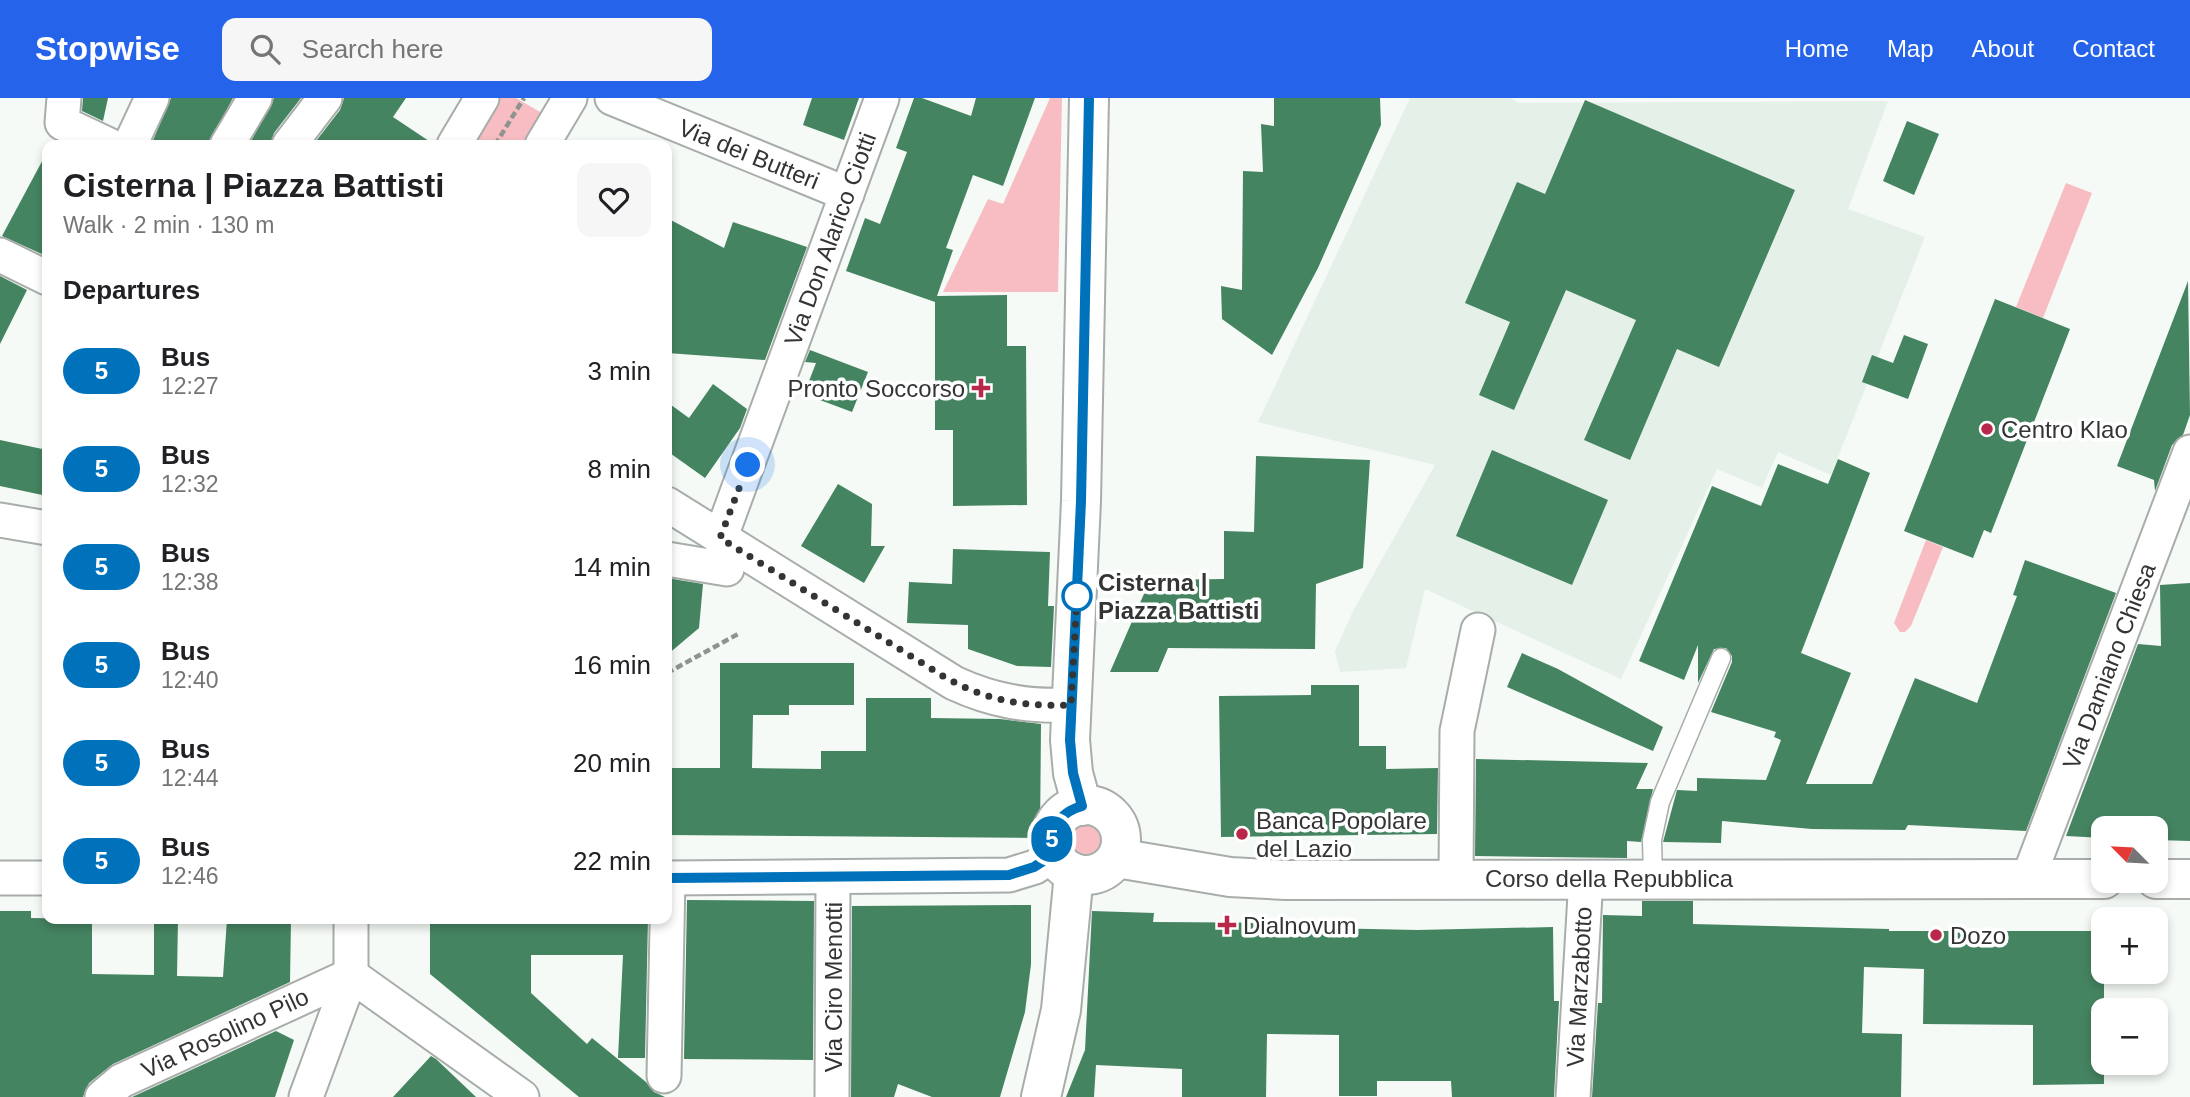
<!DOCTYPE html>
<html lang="en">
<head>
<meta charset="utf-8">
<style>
  :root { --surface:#fff; --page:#f6f6f6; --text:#202124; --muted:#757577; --accent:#2563eb }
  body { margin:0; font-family:Helvetica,sans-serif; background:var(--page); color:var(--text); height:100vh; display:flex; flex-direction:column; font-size:26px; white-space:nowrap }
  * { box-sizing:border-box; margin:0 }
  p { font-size:23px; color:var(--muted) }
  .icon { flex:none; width:38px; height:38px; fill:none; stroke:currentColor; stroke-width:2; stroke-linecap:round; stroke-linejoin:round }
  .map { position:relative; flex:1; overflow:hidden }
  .details { position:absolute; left:42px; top:42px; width:630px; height:784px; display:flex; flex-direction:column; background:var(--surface); border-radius:14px; box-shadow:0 4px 10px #0003 }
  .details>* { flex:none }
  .badge { padding:0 14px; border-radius:23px; font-size:24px; line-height:46px }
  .needle { width:46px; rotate:294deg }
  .tools { position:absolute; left:2091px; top:718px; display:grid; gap:14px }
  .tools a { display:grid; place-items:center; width:77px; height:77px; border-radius:14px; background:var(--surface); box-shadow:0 4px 10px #0003; font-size:35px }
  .you { position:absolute; width:35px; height:35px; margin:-18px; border:5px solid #fff; border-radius:50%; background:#1a73e8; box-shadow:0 0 0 10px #1a73e833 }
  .map>.badge { position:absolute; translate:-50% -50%; box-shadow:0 0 0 4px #fff }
  h2 { padding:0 21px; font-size:26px; line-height:63px }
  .round { display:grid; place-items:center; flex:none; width:74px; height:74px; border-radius:14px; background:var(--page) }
  .overview { display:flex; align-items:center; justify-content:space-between; height:119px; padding:0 21px }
  h1 { font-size:33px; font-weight:800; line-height:52px }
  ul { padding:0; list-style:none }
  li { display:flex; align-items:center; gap:21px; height:98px; padding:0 21px }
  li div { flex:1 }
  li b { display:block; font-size:26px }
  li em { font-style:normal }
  li .badge { min-width:77px; font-weight:700; text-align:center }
  header { display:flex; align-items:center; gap:42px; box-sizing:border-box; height:98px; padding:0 35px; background:var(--accent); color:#fff }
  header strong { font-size:33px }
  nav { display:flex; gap:38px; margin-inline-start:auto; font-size:24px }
  .search { width:490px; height:63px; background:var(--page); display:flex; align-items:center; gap:18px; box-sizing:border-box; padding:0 24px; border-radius:14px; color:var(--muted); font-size:26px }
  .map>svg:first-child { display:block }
</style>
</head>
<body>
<header>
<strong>Stopwise</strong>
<div class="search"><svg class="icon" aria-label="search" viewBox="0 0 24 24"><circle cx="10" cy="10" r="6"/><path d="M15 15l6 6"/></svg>Search here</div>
<nav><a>Home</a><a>Map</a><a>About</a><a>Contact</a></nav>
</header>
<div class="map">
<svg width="2190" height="999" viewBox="0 0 2190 999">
  <rect width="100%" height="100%" fill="#f5faf6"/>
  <polygon fill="#e4f0e8" points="1410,0 1511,0 1519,5 1888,3 1848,111 1925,139 1831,377 1778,354 1762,390 1717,371 1621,581 1425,491 1406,570 1340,574 1335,553 1353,513 1435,367 1258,324"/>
  <g fill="#f8bdc2">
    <polygon points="494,0 516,0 547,18 530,47 465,47"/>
    <polygon points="1050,0 1062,0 1058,194 943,194 988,101 1003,106"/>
    <polygon points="2066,85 2092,95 2043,220 2016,209"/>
    <polygon points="1926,442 1943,449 1911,528 1905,534 1900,534 1894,525"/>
    <circle cx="1085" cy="742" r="17"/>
  </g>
  <g fill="#458461">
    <polygon points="83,0 108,0 103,23 82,13"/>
    <polygon points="171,0 233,0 208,47 151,47"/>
    <polygon points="274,0 301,0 274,35 270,47 249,47"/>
    <polygon points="344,0 406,0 393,19 435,47 313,47 340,12"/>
    <polygon points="812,0 859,0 844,42 803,27"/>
    <polygon points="914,0 922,0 971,18 976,0 1035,0 1003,88 973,77 946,150 953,152 937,198 1007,197 1007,248 1026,248 1027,407 953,408 953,332 935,332 935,204 846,173 865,120 880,126 907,54 896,50"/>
    <polygon points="1274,0 1380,0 1381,27 1318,170 1272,257 1222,221 1221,188 1242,192 1243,73 1263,74 1261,26 1274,28"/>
    <polygon points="1585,2 1795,92 1719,269 1677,251 1630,362 1584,342 1636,222 1566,192 1514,312 1479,297 1510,224 1465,205 1517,84 1545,96"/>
    <polygon points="1907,23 1939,36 1914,97 1883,83"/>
    <polygon points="47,54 47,151 44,157 2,138"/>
    <polygon points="667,120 724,150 733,124 807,149 765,262 667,255"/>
    <polygon points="0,178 27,192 0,246"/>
    <polygon points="2188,183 2190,317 2183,337 2172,347 2155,393 2154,382 2117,368"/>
    <polygon points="1995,201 2070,231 1991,435 1984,432 1973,460 1904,433"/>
    <polygon points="1904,237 1928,246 1908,301 1862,284 1872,257 1893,265"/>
    <polygon points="810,252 868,274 852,314 804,296 816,265 805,264"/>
    <polygon points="713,286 747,311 740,330 705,380 667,353 667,304 689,320"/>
    <polygon points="0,342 47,352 47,398 0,388"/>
    <polygon points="1492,352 1608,402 1572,487 1456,438"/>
    <polygon points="1256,358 1370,362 1363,470 1316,486 1315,551 1168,550 1158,574 1110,574 1150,482 1224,481 1224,433 1254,434"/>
    <polygon points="1838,361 1870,375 1801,555 1851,575 1806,686 1872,686 1915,580 1977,605 2017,498 2013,497 2025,462 2116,495 2026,733 1908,727 1905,732 1812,731 1722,723 1721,745 1663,744 1677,692 1697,693 1697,680 1766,682 1781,642 1774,639 1776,634 1711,614 1732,564 1732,558 1726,550 1714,551 1698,585 1698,547 1684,582 1639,563 1712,388 1761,408 1778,366 1828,386"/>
    <polygon points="838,386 872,406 871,448 885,448 864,485 801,448"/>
    <polygon points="953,451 1050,454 1048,508 1054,508 1051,569 1017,568 968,551 968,527 907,525 909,484 952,486"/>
    <polygon points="667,480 703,486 699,530 667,557"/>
    <polygon points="2190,485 2190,743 2156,742 2156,730 2104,730 2104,740 2066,738 2138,546 2161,548 2160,487"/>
    <polygon points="1522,555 1558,571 1663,629 1653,653 1507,589"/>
    <polygon points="720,565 854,565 854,607 789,607 789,617 753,617 752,670 821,671 821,653 866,653 866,600 931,600 931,620 1000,621 1041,626 1040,740 667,737 667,670 720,670"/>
    <polygon points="1311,587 1359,587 1359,648 1386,648 1386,671 1438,670 1437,736 1221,739 1219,598 1311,597"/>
    <polygon points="1476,661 1648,665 1636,691 1653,691 1641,744 1627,743 1627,760 1475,758"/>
    <polygon points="687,802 814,803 813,962 684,961"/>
    <polygon points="1642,803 1693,803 1693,826 1889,831 1889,833 2104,833 2104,986 2033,987 2033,927 1923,926 1924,871 1864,869 1862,935 1902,936 1901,999 1592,999 1598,905 1602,905 1603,817 1642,818"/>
    <polygon points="1031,807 1031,866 1025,914 1000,999 932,999 898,986 894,999 851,999 852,808"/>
    <polygon points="0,813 31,813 31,820 92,821 92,876 154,877 154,821 178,821 177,878 223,879 227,821 291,821 290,884 113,966 89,985 83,999 0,999"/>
    <polygon points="1092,813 1154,815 1153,824 1324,825 1324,830 1417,832 1553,829 1554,903 1559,903 1554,999 1452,999 1451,983 1377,983 1377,998 1339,998 1339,937 1267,936 1266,999 1182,999 1182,971 1096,967 1094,999 1066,999 1085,952"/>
    <polygon points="430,821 648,821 645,960 618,960 623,857 531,857 531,895 587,946 592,940 646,984 654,994 665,999 579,999 430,876"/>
    <polygon points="276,933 294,942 275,999 132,999"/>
    <polygon points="431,958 436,961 476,999 393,999"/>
  </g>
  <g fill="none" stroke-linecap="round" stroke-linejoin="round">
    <defs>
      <polyline id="service" points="1653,780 1652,742 1660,704 1721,560"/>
      <g id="minor">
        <polyline points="64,0 62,25 109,47"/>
        <polyline points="612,0 847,96"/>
        <polyline points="130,47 152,0"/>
        <polyline points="227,47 255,0"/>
        <polyline points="289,47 325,0"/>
        <polyline points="454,47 482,0"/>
        <polyline points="542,47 570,0"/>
        <polyline points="0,157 47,180"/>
        <path d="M667,406L954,585C993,603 1028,609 1071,607"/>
        <polyline points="0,422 47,430"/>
        <polyline points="720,441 882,0"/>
        <polyline points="667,461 727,471"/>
        <polyline points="0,780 47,780"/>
        <polyline points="667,780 1009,777 1035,769 1054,756"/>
        <polyline points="1456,781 1457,633 1478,532"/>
        <polyline points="2028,781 2190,354"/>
        <polyline points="351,877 522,999"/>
        <polyline points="664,978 668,780"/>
        <polyline points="102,999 121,983 351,877"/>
        <polyline points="306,999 351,877 351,821"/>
        <polyline points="832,999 833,780"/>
        <polyline points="1573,999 1586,780"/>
      </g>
      <g id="tertiary">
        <circle cx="1086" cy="742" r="35"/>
        <polyline points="1082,708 1073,675 1070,642 1081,403 1089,0"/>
        <polyline points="1117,760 1230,779 1286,782 2104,781"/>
        <polyline points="2156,781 2190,781"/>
        <polyline points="1041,999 1061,912 1074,775"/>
      </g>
    </defs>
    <use href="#service" stroke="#a8adaa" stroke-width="21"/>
    <use href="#minor" stroke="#a8adaa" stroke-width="37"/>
    <use href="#tertiary" stroke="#a8adaa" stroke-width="42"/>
    <g stroke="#8f9390" stroke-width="4.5" stroke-dasharray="7 3.5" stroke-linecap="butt">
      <polyline points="495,47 524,0"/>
      <polyline points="667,575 738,536"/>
    </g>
    <use href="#service" stroke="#fff" stroke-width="18"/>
    <use href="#minor" stroke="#fff" stroke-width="33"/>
    <use href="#tertiary" stroke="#fff" stroke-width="38"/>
  </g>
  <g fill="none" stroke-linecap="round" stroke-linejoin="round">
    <defs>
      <path id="line" d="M667,780L1009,777L1034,769L1054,756C1049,732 1058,715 1082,708L1073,675L1070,642L1081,403L1089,0"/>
    </defs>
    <use href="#line" stroke="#fff" stroke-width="16"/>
    <use href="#line" stroke="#0072bc" stroke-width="10"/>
    <path stroke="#333534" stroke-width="7" stroke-dasharray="0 12.6" d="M748,367L720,440L943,578C984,602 1024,609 1071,607L1077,498"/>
  </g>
  <g fill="#b9284a" stroke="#fff" stroke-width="2.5">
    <path d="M977.5 279.5h7v7h7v7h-7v7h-7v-7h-7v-7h7z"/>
    <circle cx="1987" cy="331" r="7"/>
    <circle cx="1242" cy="736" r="7"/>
    <path d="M1223.5 816.5h7v7h7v7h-7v7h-7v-7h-7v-7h7z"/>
    <circle cx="1936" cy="837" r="7"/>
  </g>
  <circle fill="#fff" stroke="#0072bc" stroke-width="3.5" cx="1077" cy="498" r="14"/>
  <g text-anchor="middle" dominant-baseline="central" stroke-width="7" stroke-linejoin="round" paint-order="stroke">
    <g font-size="24" fill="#333534" stroke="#fff">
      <text transform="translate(749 56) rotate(22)">Via dei Butteri</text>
      <text transform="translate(830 141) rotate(-70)">Via Don Alarico Ciotti</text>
      <text transform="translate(2109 568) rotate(-69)">Via Damiano Chiesa</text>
      <text x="1609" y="780">Corso della Repubblica</text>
      <text transform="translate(833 889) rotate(-90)">Via Ciro Menotti</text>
      <text transform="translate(1579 889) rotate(-87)">Via Marzabotto</text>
      <text transform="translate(225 935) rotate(-25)">Via Rosolino Pilo</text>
    </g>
    <g font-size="24" fill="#333534" stroke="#fff" text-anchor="start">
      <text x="965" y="290" text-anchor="end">Pronto Soccorso</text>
      <text x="2001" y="331">Centro Klao</text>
      <text x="1256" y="722">Banca Popolare<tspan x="1256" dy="28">del Lazio</tspan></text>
      <text x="1243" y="827">Dialnovum</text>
      <text x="1950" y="837">Dozo</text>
    </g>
    <g font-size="24" font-weight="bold" fill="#333534" stroke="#fff" text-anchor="start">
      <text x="1098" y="484">Cisterna |<tspan x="1098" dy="28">Piazza Battisti</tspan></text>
    </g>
  </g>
</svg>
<div class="tools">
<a><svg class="needle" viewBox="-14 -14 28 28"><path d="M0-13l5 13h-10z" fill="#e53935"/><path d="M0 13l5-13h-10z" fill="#757577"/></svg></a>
<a>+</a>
<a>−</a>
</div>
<div class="you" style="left:748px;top:367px"></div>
<b class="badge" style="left:1052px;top:741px;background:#0072bc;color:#fff">5</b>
<section class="details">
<div class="overview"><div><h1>Cisterna | Piazza Battisti</h1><p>Walk · 2 min · 130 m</p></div><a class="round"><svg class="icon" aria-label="heart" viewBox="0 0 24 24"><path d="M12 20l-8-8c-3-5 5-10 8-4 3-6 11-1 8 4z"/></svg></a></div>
<h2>Departures</h2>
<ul>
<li><span class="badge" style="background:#0072bc;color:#fff">5</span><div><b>Bus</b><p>12:27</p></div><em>3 min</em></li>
<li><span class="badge" style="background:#0072bc;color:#fff">5</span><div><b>Bus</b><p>12:32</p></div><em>8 min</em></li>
<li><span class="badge" style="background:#0072bc;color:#fff">5</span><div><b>Bus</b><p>12:38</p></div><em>14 min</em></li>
<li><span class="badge" style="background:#0072bc;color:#fff">5</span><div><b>Bus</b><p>12:40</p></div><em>16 min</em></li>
<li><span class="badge" style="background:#0072bc;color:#fff">5</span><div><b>Bus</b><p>12:44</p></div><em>20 min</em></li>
<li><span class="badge" style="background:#0072bc;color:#fff">5</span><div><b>Bus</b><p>12:46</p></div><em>22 min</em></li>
</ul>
</section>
</div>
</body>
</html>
